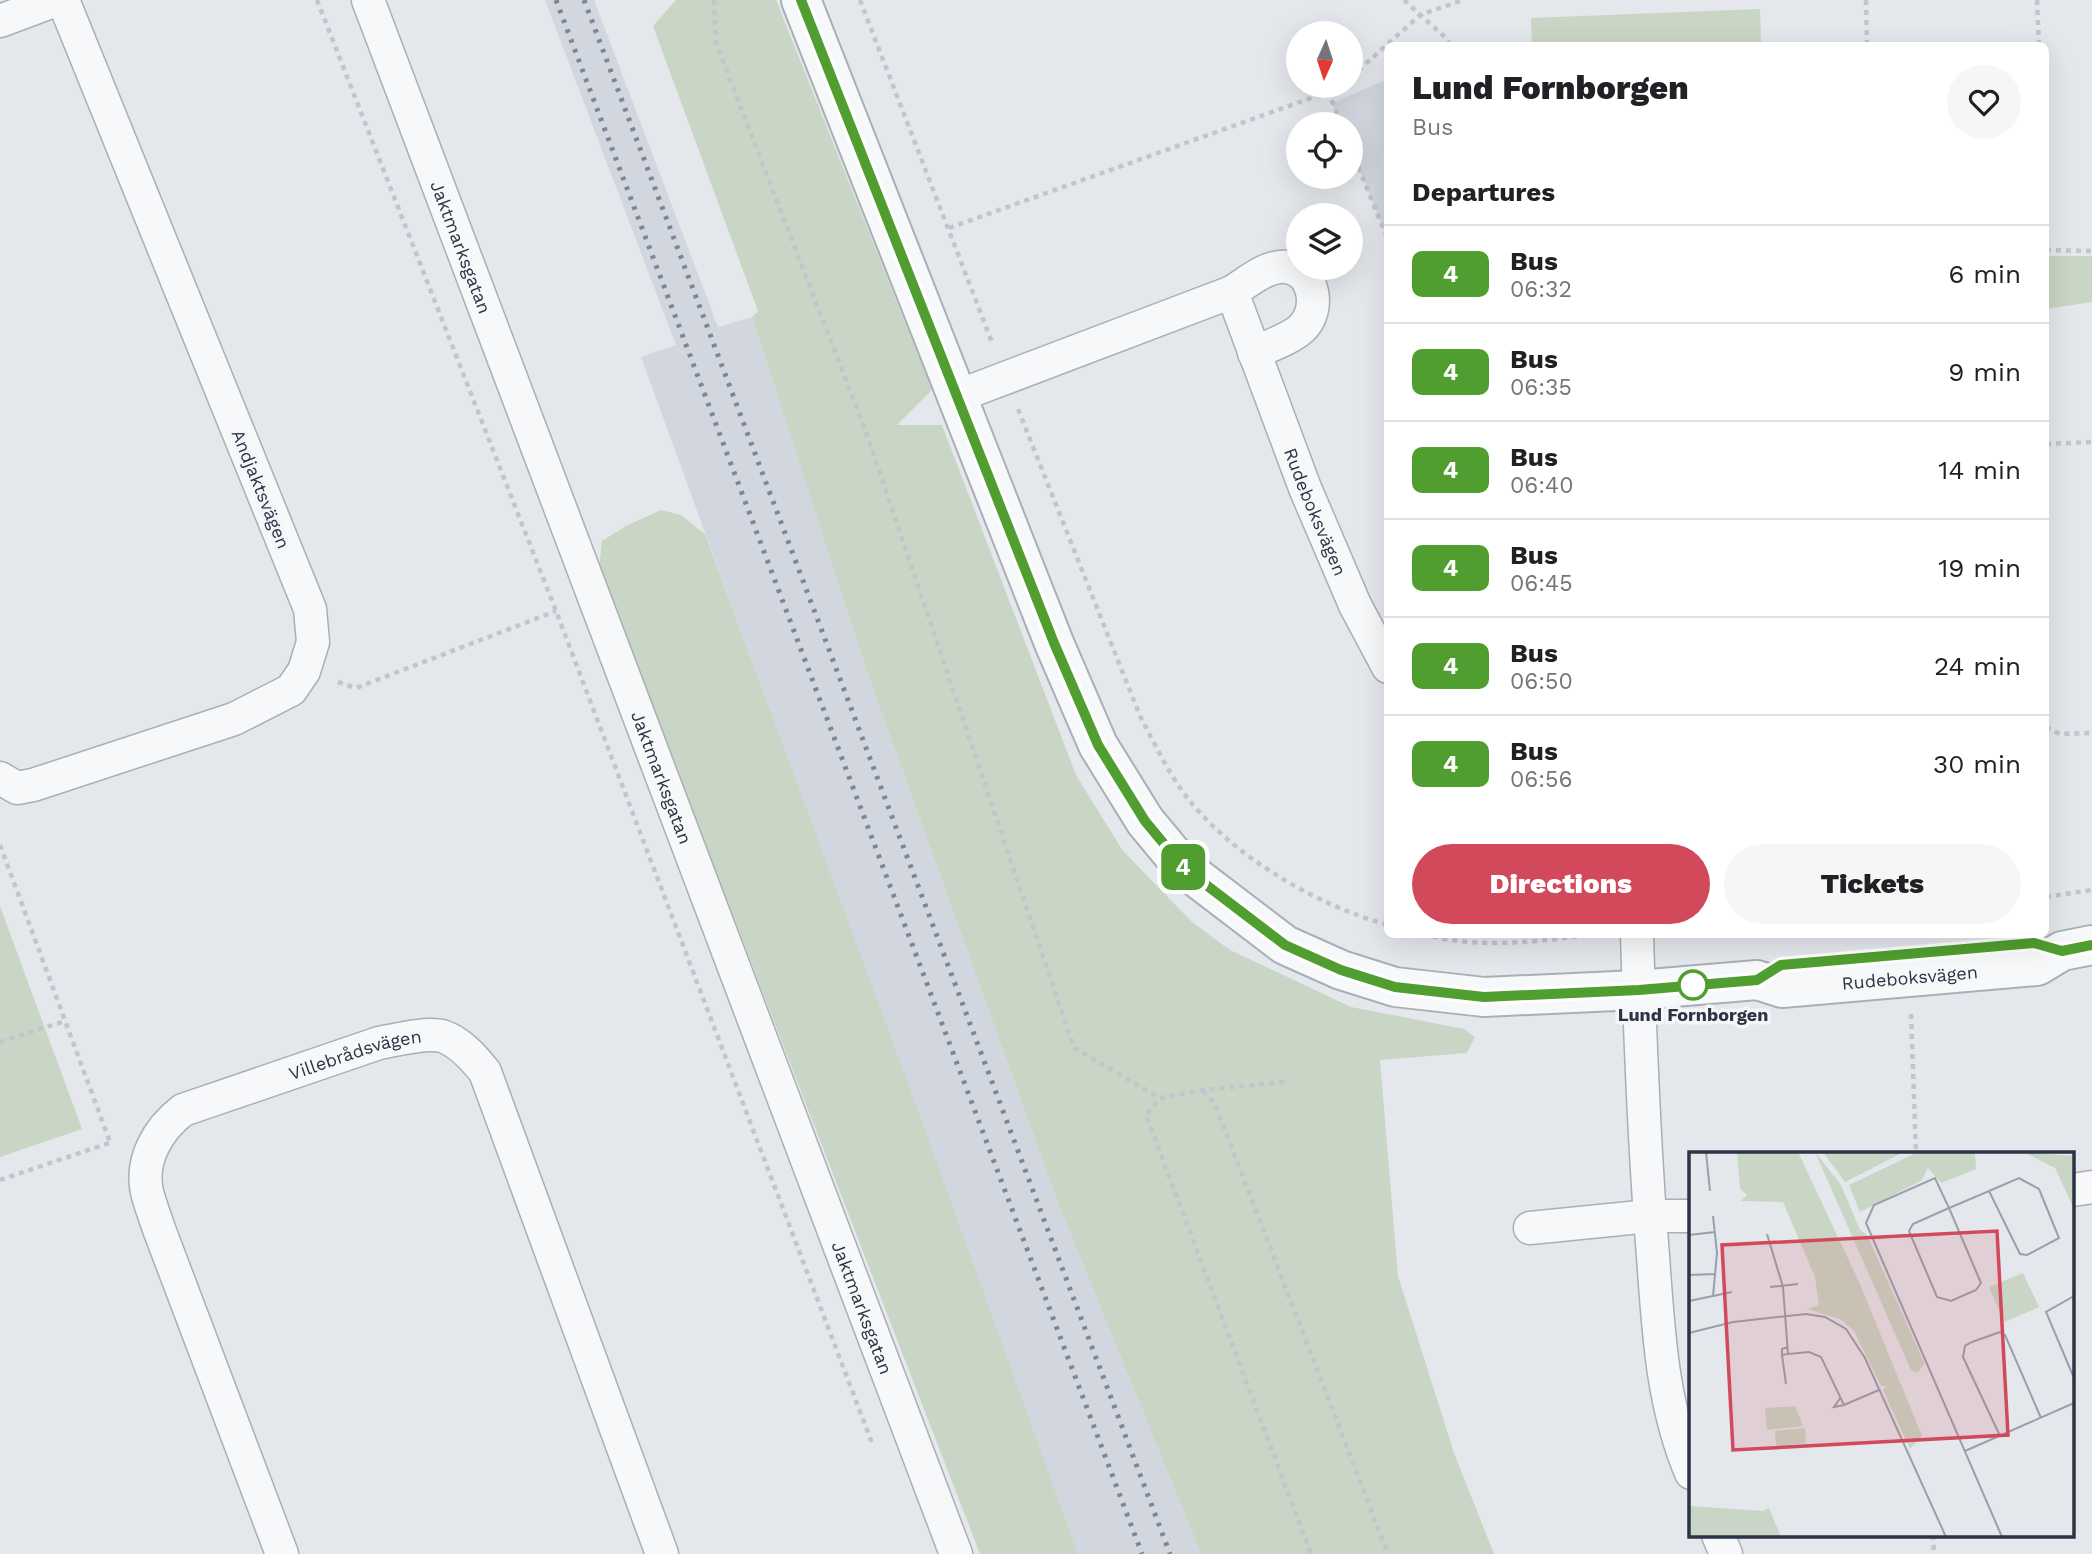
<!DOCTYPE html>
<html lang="en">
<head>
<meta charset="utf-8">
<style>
  :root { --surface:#fff; --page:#f6f6f6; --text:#202124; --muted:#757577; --line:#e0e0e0; --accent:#d1495b }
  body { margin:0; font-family:"Work Sans",sans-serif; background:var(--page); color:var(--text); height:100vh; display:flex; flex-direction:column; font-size:26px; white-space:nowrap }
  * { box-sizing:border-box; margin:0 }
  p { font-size:23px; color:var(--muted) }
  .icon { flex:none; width:38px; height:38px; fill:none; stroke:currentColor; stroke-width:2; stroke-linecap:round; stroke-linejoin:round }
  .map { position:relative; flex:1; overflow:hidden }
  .panel { position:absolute; left:1384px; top:42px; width:665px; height:896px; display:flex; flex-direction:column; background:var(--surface); border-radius:10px; box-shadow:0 7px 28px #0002 }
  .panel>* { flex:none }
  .badge { padding:0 14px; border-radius:10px; font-size:24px; line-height:46px }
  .needle { width:46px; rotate:183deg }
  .fabs { position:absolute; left:1286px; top:21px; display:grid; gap:14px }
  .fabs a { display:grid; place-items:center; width:77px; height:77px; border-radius:50%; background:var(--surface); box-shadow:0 7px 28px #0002; font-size:35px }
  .map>.badge { position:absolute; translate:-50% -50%; box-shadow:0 0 0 4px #fff }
  h2 { padding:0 28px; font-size:26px; line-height:63px }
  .round { display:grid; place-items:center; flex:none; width:74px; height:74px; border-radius:37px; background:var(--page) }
  .head { display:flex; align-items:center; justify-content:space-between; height:119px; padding:0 28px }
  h1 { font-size:33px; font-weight:800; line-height:52px }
  .action { display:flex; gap:14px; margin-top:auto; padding:14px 28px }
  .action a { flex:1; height:80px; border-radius:42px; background:var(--accent); color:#fff; font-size:28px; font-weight:800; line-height:80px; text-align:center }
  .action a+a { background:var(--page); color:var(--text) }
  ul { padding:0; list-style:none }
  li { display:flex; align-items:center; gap:21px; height:98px; padding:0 28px; border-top:2px solid var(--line) }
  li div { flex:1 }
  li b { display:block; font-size:26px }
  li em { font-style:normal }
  li .badge { min-width:77px; font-weight:700; text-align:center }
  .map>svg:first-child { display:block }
</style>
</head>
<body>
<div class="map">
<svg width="2092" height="1554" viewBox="0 0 2092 1554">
  <rect width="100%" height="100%" fill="#e4e7ec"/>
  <g fill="#d2d6de">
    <polygon points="545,0 594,0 718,327 752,317 866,669 1058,1203 1201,1554 1078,1554 641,357 676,345"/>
    <polygon points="1388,79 1388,240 1351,149 1351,124 1341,124 1332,103"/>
  </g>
  <g fill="#c9d6c5">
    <polygon points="676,0 776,0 932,390 897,425 942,425 1076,775 1123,851 1192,922 1230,950 1351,1007 1464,1029 1475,1037 1467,1053 1380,1060 1398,1276 1454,1453 1494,1554 1201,1554 1058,1203 866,669 752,317 758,311 653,26"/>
    <polygon points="1760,9 1761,45 1532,45 1531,18"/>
    <polygon points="2046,256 2092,256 2092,302 2046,309"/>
    <polygon points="661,510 681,515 705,534 916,1105 1078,1554 980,1554 599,569 602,541 626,526"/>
    <polygon points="0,906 82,1129 0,1157"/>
  </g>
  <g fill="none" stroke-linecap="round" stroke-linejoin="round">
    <defs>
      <g id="minor">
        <path id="s1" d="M368,0L956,1554"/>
        <polyline points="0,21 56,0"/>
        <path d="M1232,292C1248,282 1267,265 1286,267C1315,270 1321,310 1302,328C1292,338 1267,347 1254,353"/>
        <path id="s2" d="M958,396L1232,292L1305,488L1355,605L1388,667"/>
        <polyline points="0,778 17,788 33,785 234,719 291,690 304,671 313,642 310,609 63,0"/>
        <path d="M1637,934C1640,1037 1644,1141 1652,1243C1658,1321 1660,1400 1691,1473"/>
        <polyline points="2073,1190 2092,1187"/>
        <polyline points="1530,1228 1650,1216 1691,1216"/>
        <polyline points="1718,1535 1726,1554"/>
        <path id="s3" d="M282,1554L159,1229C155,1217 150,1204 147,1192C140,1160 158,1129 183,1110L379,1043C395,1040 427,1032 442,1036C460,1042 474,1058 485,1072L662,1554"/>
      </g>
      <g id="tertiary">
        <path id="s4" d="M801,0L1054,643L1098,745L1145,821L1184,868L1285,945L1341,970L1395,987L1484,997L1638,990L1757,980L1782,988L2037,966L2062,951L2092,945"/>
      </g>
    </defs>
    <use href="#minor" stroke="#a9aeb7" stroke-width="35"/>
    <use href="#tertiary" stroke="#a9aeb7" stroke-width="42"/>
    <g stroke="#c2c5cb" stroke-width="4.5" stroke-dasharray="5 5" stroke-linecap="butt">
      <polyline points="317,0 556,611 872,1443"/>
      <polyline points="714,0 716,43 866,432 1074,1048 1160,1098"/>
      <polyline points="860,0 993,345"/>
      <polyline points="1404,0 1447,39 1451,46"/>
      <polyline points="1866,0 1867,46"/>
      <polyline points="2037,0 2039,46"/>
      <polyline points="1351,77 1420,15 1463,0"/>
      <polyline points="1328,91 1341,124"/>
      <polyline points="1351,149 1388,240"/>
      <polyline points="949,228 1311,98 1339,86"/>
      <polyline points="2046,250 2092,251"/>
      <path d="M1018,409L1140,716C1155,744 1169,775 1189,800C1236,858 1316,905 1388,925"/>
      <polyline points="2046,444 2092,442"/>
      <polyline points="338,682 356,688 556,611"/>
      <polyline points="2046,727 2060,734 2092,733"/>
      <polyline points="0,845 110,1142"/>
      <polyline points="2046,897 2092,890"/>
      <path d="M1423,934C1480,950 1541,941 1598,934"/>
      <polyline points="1911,1014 1916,1153"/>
      <polyline points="0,1042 65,1021"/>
      <polyline points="1284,1082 1203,1090 1160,1098 1146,1115 1311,1554"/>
      <polyline points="1203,1091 1215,1104 1388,1554"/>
      <polyline points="0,1180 112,1142"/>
      <polyline points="1933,1535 1934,1554"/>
    </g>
    <use href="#minor" stroke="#f7f8fa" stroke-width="32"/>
    <use href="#tertiary" stroke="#f7f8fa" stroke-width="38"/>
    <g stroke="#7d8696" stroke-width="5" stroke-dasharray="3.5 7" stroke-linecap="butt">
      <polyline points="556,0 1142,1554"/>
      <polyline points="584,0 1170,1554"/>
    </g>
  </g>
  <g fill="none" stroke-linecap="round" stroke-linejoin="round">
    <defs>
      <polyline id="line" points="801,0 1054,643 1098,745 1145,821 1184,868 1285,945 1341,970 1395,987 1484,997 1639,990 1757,980 1781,965 2034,943 2062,951 2092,945"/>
    </defs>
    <use href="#line" stroke="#fff" stroke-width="16"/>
    <use href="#line" stroke="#509e2f" stroke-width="10"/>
  </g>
  <circle fill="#fff" stroke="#509e2f" stroke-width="3.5" cx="1693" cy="985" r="14"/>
  <g text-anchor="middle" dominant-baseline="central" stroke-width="7" stroke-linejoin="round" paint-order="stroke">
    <g font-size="18" fill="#2b3445" stroke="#f4f6f9">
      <text stroke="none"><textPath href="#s1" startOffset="264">Jaktmarksgatan</textPath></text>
      <text transform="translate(261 489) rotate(68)">Andjaktsvägen</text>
      <text stroke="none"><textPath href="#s2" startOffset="528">Rudeboksvägen</textPath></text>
      <text stroke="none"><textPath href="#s1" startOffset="831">Jaktmarksgatan</textPath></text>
      <text stroke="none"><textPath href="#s4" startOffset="1715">Rudeboksvägen</textPath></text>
      <text stroke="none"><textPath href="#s3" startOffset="662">Villebrådsvägen</textPath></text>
      <text stroke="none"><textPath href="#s1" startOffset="1398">Jaktmarksgatan</textPath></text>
    </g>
    <g font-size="18" font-weight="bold" fill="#2b3445" stroke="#f4f6f9">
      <text x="1693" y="1014">Lund Fornborgen</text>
    </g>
  </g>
  <g transform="translate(1689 1152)">
    <rect width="385" height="385" fill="#e4e7ec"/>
    <path d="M48,0H109L171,132L233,284L221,297L194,238L197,234H192L165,179L151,167L118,157L130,153L126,125L94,50L52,49L58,43L51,37ZM126,0L152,33L171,78L178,83L236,212L228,221L222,218ZM134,0H215L156,30ZM229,0H286L287,17L252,31L239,16L233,28L171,60L160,33ZM335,0L385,4V57L366,16ZM334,121L350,155L315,170L300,135ZM106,254L114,274L78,278L76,256ZM116,276L117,291L87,294L86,279ZM0,354L74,359L80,356L92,385H0Z" fill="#c9d6c5"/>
    <path fill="none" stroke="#9a9fa9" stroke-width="2" d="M17,0L21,39M300,39L330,26L350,37L370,86L338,103L331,102L300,39L260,56L292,131L287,138L262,149L248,145L220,79L224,72L260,56L246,26L185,53L177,71L313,385M24,64L28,101L24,144M78,82L94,135L99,202L93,203V197L99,195M0,83L26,80M0,123L26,122M81,135L109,132M385,144L357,160L385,226M0,149L43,140M0,181L44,170L117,162L136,165L157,177L176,206L257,385M99,202L120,200L132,205L155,253L190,238M93,203L97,232M152,245L145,255L155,253M311,284L274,205L276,194L283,190L311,180L316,183L352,266M276,299L385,251"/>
    <path fill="#d1495b" fill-opacity="0.15" stroke="#d1495b" stroke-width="3.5" d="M308,79L319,283L44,298L33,93Z"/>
    <rect width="385" height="385" fill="none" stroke="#2b3445" stroke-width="3.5"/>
  </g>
</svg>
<div class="fabs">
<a><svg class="needle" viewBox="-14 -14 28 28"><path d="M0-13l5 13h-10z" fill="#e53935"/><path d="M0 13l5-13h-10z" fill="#757577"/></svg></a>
<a><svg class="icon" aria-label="locate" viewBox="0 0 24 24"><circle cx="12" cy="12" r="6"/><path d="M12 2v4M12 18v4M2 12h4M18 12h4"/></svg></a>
<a><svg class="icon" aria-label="layers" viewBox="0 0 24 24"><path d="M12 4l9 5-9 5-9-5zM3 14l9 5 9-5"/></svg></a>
</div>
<b class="badge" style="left:1183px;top:867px;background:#509e2f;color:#fff">4</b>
<section class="panel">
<div class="head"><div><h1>Lund Fornborgen</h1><p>Bus</p></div><a class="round"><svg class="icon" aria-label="heart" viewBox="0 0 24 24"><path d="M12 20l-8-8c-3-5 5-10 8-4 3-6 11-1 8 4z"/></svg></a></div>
<h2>Departures</h2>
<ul>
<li><span class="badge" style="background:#509e2f;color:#fff">4</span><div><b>Bus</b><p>06:32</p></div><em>6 min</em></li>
<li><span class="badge" style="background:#509e2f;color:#fff">4</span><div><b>Bus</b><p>06:35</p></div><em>9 min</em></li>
<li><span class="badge" style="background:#509e2f;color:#fff">4</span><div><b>Bus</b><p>06:40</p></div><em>14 min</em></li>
<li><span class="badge" style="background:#509e2f;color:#fff">4</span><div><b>Bus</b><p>06:45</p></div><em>19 min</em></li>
<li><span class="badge" style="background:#509e2f;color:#fff">4</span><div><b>Bus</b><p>06:50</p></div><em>24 min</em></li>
<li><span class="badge" style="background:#509e2f;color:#fff">4</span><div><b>Bus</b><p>06:56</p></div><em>30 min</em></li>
</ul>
<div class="action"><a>Directions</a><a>Tickets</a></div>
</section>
</div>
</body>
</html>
